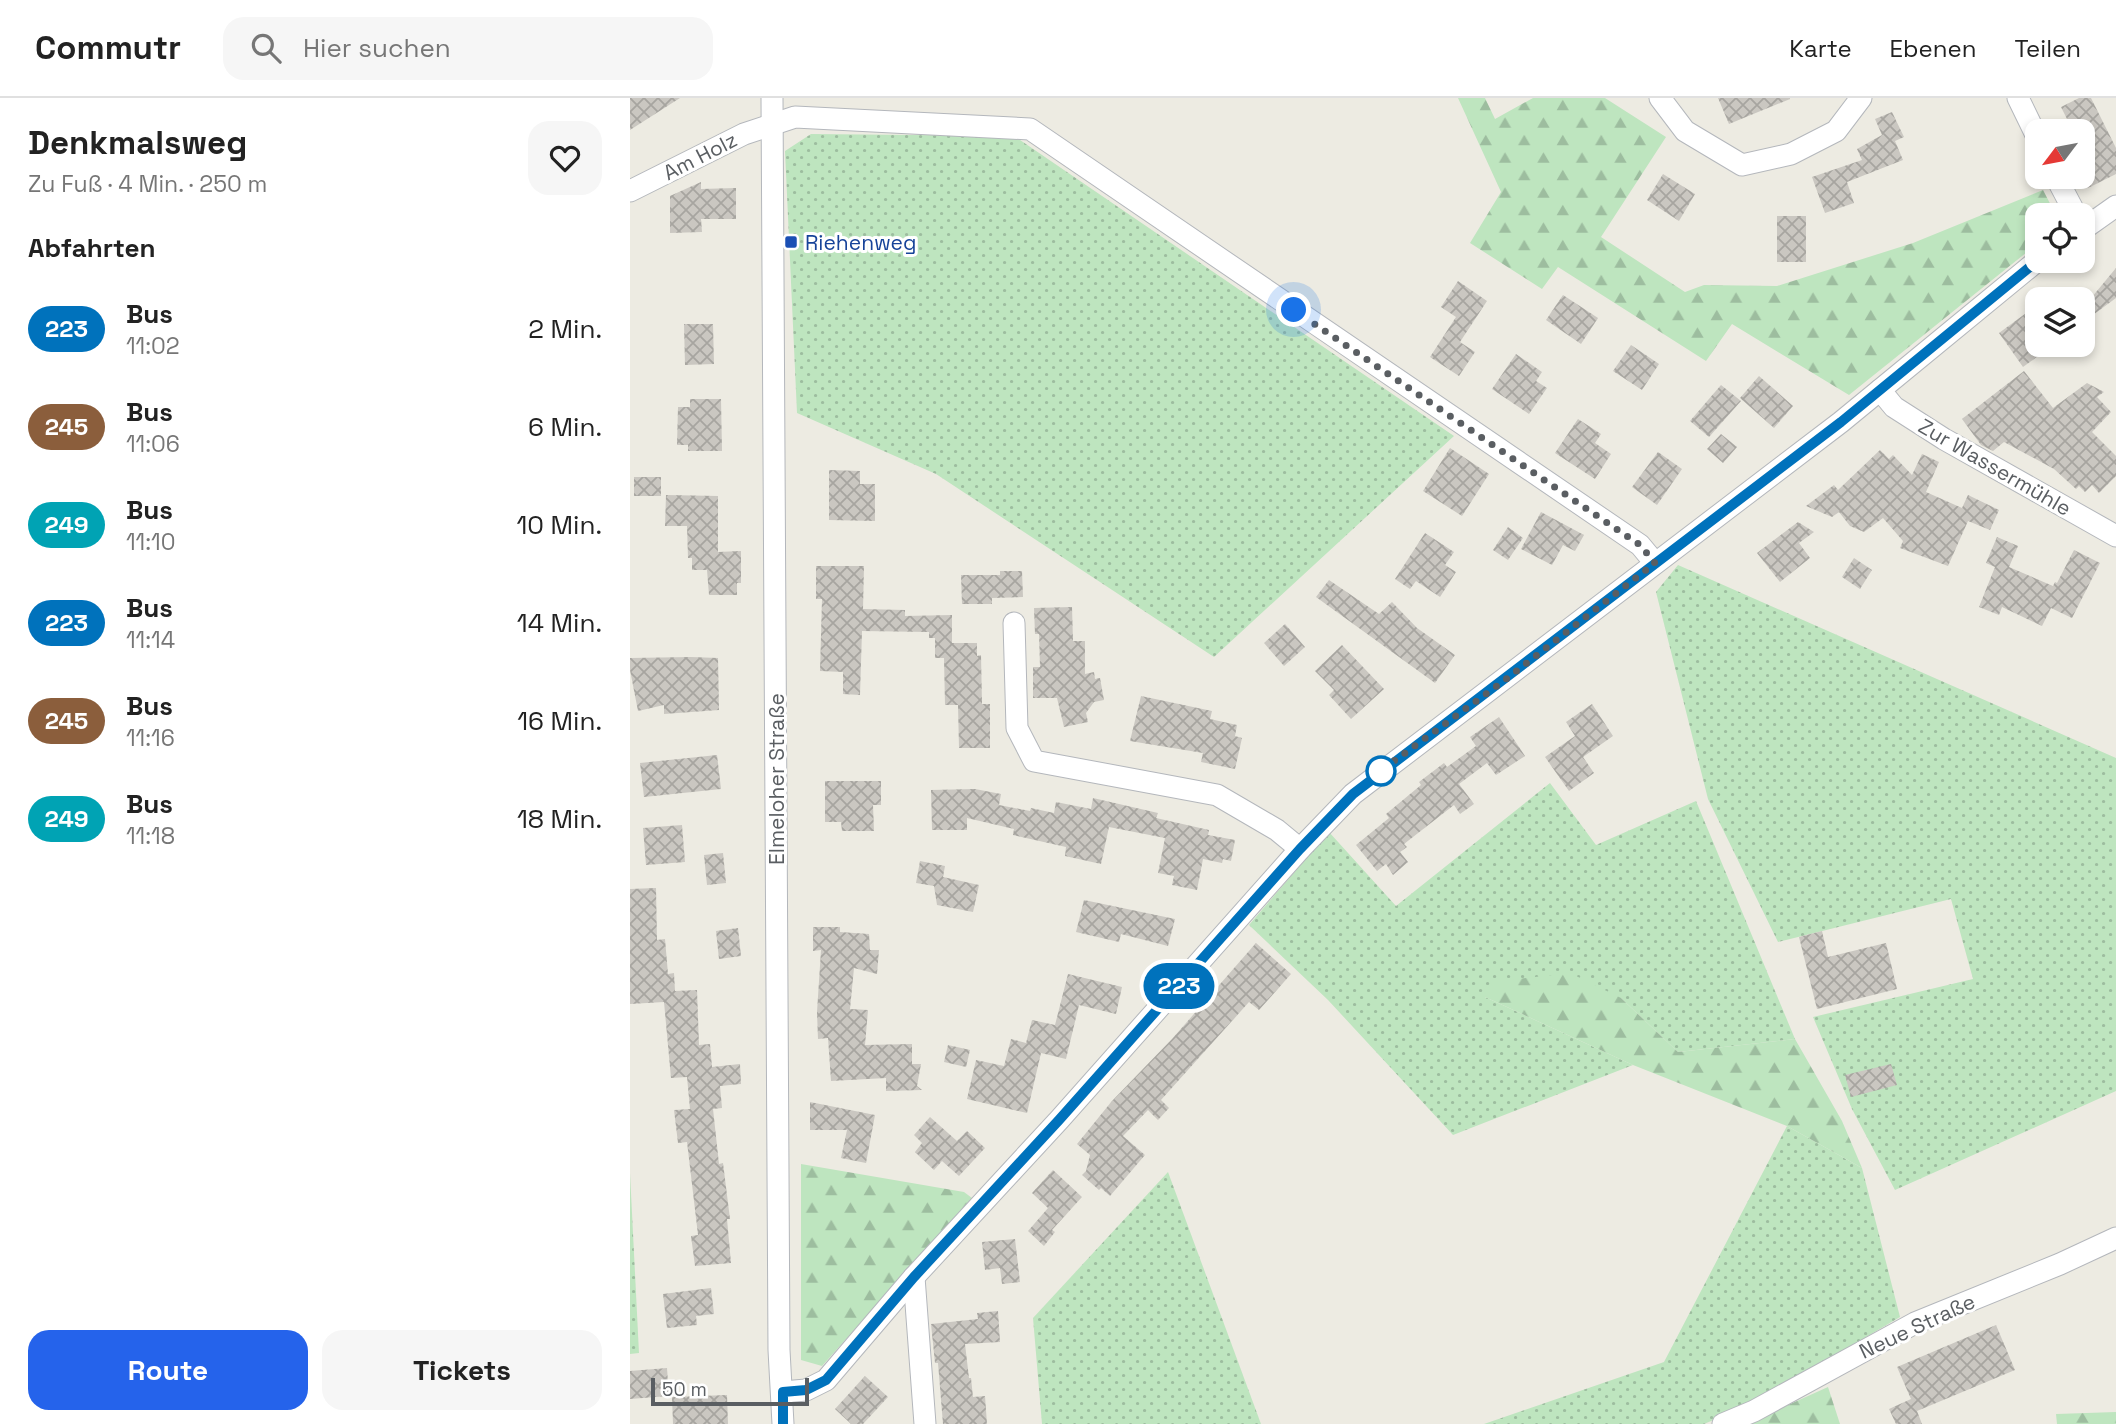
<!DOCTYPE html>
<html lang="de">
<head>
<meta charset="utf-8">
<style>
  :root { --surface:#fff; --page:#f6f6f6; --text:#222; --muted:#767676; --line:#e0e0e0; --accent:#2563eb }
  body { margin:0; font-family:"Space Grotesk",sans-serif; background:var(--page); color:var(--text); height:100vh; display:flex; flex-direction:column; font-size:26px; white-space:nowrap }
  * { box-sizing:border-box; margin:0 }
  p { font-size:23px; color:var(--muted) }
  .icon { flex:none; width:38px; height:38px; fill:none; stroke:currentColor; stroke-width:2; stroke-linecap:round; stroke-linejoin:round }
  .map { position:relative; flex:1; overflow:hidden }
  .panel { display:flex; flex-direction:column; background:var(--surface); width:630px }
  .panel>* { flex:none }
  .badge { padding:0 14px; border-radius:23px; font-size:24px; line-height:46px }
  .needle { width:46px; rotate:238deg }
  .controls { position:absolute; left:1395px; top:21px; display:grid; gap:14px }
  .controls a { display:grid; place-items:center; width:70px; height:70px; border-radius:14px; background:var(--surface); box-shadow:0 4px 10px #0003; font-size:35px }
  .scale { position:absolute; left:21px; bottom:18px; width:158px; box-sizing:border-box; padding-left:7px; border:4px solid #5a5e62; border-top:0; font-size:19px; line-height:24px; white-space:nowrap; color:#5a5e62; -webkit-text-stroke:5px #fff; paint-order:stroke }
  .you { position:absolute; width:35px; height:35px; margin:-18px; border:5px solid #fff; border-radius:50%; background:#1a73e8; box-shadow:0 0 0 10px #1a73e833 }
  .map>.badge { position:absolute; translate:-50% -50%; box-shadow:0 0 0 4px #fff }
  h2 { padding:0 28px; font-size:26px; line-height:63px }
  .round { display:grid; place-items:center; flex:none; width:74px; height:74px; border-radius:21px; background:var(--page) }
  .summary { display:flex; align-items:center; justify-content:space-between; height:119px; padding:0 28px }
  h1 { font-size:33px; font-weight:800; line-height:52px }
  .cta { display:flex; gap:14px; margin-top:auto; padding:14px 28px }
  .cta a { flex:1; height:80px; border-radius:21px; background:var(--accent); color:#fff; font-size:28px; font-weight:800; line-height:80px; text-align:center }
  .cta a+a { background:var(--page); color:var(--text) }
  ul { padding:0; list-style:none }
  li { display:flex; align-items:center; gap:21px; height:98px; padding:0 28px }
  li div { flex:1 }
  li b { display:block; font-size:26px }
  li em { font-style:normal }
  li .badge { min-width:77px; font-weight:700; text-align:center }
  header { display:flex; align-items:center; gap:42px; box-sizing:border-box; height:98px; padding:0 35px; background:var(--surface); border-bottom:2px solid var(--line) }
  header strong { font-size:33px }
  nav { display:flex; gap:38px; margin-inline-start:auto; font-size:24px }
  .search { width:490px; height:63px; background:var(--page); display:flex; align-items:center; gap:18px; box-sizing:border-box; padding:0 24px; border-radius:21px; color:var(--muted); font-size:26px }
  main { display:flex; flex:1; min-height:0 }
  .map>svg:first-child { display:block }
</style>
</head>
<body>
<header>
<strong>Commutr</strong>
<div class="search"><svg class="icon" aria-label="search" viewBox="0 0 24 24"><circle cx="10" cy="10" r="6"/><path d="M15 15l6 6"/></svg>Hier suchen</div>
<nav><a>Karte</a><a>Ebenen</a><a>Teilen</a></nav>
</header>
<main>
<section class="panel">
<div class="summary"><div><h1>Denkmalsweg</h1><p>Zu Fuß · 4 Min. · 250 m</p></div><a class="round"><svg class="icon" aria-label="heart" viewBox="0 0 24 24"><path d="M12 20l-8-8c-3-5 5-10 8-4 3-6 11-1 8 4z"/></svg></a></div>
<h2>Abfahrten</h2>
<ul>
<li><span class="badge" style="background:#0072bc;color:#fff">223</span><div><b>Bus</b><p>11:02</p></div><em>2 Min.</em></li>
<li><span class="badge" style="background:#8b5e3c;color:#fff">245</span><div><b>Bus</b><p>11:06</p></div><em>6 Min.</em></li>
<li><span class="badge" style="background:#00a3b4;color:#fff">249</span><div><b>Bus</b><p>11:10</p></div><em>10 Min.</em></li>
<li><span class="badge" style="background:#0072bc;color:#fff">223</span><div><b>Bus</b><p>11:14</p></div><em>14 Min.</em></li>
<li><span class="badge" style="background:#8b5e3c;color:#fff">245</span><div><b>Bus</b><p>11:16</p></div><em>16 Min.</em></li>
<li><span class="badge" style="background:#00a3b4;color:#fff">249</span><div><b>Bus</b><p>11:18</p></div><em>18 Min.</em></li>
</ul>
<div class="cta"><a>Route</a><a>Tickets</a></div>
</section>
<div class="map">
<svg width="1486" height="1326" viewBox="0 0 1486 1326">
  <defs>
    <pattern id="grass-dots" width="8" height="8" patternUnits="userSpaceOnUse" patternTransform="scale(1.75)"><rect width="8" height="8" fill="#bee5bf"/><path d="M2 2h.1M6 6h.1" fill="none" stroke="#9dbd9f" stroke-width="1.8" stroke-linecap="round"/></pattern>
    <pattern id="forest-firs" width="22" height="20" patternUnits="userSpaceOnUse" patternTransform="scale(1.75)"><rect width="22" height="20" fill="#bee5bf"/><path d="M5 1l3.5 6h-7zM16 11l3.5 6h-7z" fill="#9dbd9f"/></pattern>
    <pattern id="building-cross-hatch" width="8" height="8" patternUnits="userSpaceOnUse" patternTransform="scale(1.75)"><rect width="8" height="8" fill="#cac7c1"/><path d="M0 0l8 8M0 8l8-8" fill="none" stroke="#a7a5a0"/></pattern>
  </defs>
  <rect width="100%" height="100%" fill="#edebe2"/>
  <g fill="url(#grass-dots)">
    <polygon points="181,36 384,38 824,338 584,559 306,376 167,315 155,53"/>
    <polygon points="1048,467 1486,660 1486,993 1265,1092 1222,1011 1183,919 1343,881 1321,801 1148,844 1078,701 1026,494"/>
    <polygon points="920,685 966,747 1066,703 1165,941 1048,954 991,900 855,899 1003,967 823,1037 698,902 619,827 699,734 766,808"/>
    <polygon points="1157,1028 1232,1070 1270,1219 1126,1304 1074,1326 854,1326 1034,1264"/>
    <polygon points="538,1074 631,1326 412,1326 403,1220"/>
    <polygon points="0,1075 9,1255 0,1256"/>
  </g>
  <g fill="url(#forest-firs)">
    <polygon points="828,0 855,0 865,21 903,0 975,0 1036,39 971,139 1055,194 1074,187 1147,188 1283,145 1413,92 1426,117 1407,117 1407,146 1219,297 1102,226 1076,263 928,169 912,191 840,145 871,94"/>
    <polygon points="940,875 991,900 1048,954 1165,941 1212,1023 1232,1070 1157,1028 1003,967 855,899 871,883"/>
    <polygon points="171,1066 334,1094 342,1100 192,1268 171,1262"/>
    <polygon points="1198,1289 1210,1326 1116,1326"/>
    <polygon points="1486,1314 1486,1326 1427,1326 1426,1316"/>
  </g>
  <g fill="url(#building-cross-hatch)">
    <polygon points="0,0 50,0 0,32"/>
    <polygon points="1088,0 1160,0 1160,1 1099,26"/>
    <polygon points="1449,0 1461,0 1486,50 1486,76 1458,90 1452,79 1452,33 1443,33 1431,9"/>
    <polygon points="1262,14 1274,39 1265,43 1273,62 1217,84 1224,105 1195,115 1182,79 1232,62 1227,51 1252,37 1245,21"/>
    <polygon points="1033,76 1065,96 1049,123 1017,102"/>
    <polygon points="71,84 71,91 106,90 106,121 71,121 72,134 40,135 40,98"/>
    <rect x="1147" y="118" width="29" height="46"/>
    <polygon points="1486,170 1486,200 1452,225 1452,211"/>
    <polygon points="828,183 857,203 830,244 845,254 829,278 800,259 826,219 811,209"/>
    <polygon points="933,197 968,220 951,246 916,222"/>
    <polygon points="1407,207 1407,247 1423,247 1393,269 1369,235"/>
    <polygon points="54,226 83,226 84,266 55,267"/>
    <polygon points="1001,247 1029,266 1012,292 983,273"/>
    <polygon points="886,256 912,274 906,283 917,290 899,316 862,291"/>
    <polygon points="1394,273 1423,310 1457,285 1474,294 1467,299 1481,314 1462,334 1486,358 1486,378 1469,395 1462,387 1455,394 1449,388 1446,391 1424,371 1374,344 1363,353 1351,347 1332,321"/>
    <polygon points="1129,278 1163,308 1144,330 1110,300"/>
    <polygon points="1091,287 1111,303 1079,339 1060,323"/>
    <polygon points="60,301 91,301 92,353 58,353 58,347 47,347 48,309 60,309"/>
    <polygon points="948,321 971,336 965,345 981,356 965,381 925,355"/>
    <polygon points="1091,336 1107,349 1093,365 1077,351"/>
    <polygon points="820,350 859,376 832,418 793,393"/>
    <polygon points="1250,352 1259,361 1263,357 1282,377 1292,356 1309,364 1296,394 1332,410 1338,397 1369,412 1360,432 1338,423 1318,468 1270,450 1273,443 1253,420 1234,434 1220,428 1209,414 1202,419 1176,408 1204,387 1208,392"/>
    <polygon points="1028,354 1052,371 1027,407 1002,389"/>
    <polygon points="199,372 230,373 230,386 245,386 245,423 199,422"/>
    <rect x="4" y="379" width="27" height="19"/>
    <polygon points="36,397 88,398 88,454 111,453 111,485 107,485 107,497 79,497 77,472 62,472 62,460 58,460 57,428 35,428"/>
    <polygon points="911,414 954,437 945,453 933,447 922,467 891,451"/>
    <polygon points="1168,424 1184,434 1169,445 1180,460 1150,484 1127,455"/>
    <polygon points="878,429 893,440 878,462 863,452"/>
    <polygon points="795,435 824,454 815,467 826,474 810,499 786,483 780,491 765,481"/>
    <polygon points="1367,439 1388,448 1379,469 1423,488 1425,484 1427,485 1444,452 1470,465 1442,520 1421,510 1412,528 1372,509 1369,517 1349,509 1365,469 1356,465"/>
    <polygon points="1224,460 1242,472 1230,491 1212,479"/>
    <polygon points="186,468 234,468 233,511 275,512 275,518 322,517 322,545 347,545 347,558 351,557 352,606 360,606 360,650 329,650 328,607 315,607 314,560 305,560 305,540 299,540 299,534 232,533 230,597 213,596 213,574 190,573 192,501 186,501"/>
    <polygon points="370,473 392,473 393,499 362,500 362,506 332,506 331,477 370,477"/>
    <polygon points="699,482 749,516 762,504 787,530 825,557 805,585 686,499"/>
    <polygon points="442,509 443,543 455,543 455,576 464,574 465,581 470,580 474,602 464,604 456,615 458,624 434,629 427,600 403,600 403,569 410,569 409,536 405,536 404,510"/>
    <polygon points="655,526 675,549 654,568 634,545"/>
    <polygon points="712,547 754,591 721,621 699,597 704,592 685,573"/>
    <polygon points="61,559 88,560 89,612 34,616 34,607 8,613 0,572 0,560"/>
    <polygon points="511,598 582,613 580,621 607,627 605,638 612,640 605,671 571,664 573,655 500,643"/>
    <polygon points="962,606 983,638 953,659 964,675 939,693 915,659 945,638 936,624"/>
    <polygon points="869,619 895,658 866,677 857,665 829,686 844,706 830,716 824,707 774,746 777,749 770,754 778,764 763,777 756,766 747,773 726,747 759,720 756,716 791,687 789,684 814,665 817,669 846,648 840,639"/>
    <polygon points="87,657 91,691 14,699 10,665"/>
    <polygon points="195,683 251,683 251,707 243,707 244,733 212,733 211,724 195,724"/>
    <polygon points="345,691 371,696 369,707 400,713 401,710 424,715 426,704 461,711 463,700 528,715 526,720 579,732 578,737 605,742 601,763 593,761 592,765 573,761 567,792 542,787 544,778 528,775 535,740 479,729 471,766 435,758 436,749 383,737 384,731 337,720 337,732 302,732 301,692"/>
    <polygon points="52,727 55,764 16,767 13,730"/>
    <polygon points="93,755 96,785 77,787 74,757"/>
    <polygon points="290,763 315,768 313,779 349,787 343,814 307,807 304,788 286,785"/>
    <polygon points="26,790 27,842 35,841 38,876 44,875 45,893 67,892 69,947 80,946 82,969 110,966 111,986 90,988 92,1010 83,1011 89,1066 93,1065 100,1121 97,1121 101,1165 65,1168 61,1138 68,1137 57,1044 48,1045 44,1012 60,1011 57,979 41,980 34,904 0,906 0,791"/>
    <polygon points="454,802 545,821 538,848 491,836 489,844 446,834"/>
    <polygon points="183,829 210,829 210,834 239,836 240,852 249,852 247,876 224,870 220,911 238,912 235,947 282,946 282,966 291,966 287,988 292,992 256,993 256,980 201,983 198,940 188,941 187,914 191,852 183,853"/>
    <polygon points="108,830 111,858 89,861 86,833"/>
    <polygon points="1192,833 1198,859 1256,845 1267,891 1187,911 1169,839"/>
    <polygon points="626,845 661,876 629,912 619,904 531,1002 539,1010 528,1022 518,1012 493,1038 515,1057 480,1098 471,1090 469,1092 452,1077 456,1073 460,1057 447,1046 482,1003 542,941"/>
    <polygon points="438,876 492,889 486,916 449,907 436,961 411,955 397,1015 337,1001 346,962 374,968 381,941 396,945 402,922 425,927"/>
    <polygon points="318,947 340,952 336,969 314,964"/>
    <polygon points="1261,966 1267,987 1221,999 1215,977"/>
    <polygon points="180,1004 245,1017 236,1065 211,1060 217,1032 180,1032"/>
    <polygon points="300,1019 327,1043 337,1033 355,1050 329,1078 312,1063 304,1072 285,1054 292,1045 284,1037"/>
    <polygon points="423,1072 452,1099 422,1132 425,1134 414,1148 398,1133 418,1110 402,1095"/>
    <polygon points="385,1141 390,1184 372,1186 370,1170 355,1172 352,1144"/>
    <polygon points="81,1190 84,1216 66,1218 67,1227 37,1230 33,1196"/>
    <polygon points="368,1213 370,1244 335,1246 339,1280 341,1280 343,1299 355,1298 357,1326 313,1326 308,1265 305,1265 301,1226 348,1221 347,1215"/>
    <polygon points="1366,1227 1385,1272 1287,1313 1292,1326 1266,1326 1259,1311 1281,1301 1267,1269"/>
    <polygon points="37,1270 39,1298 0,1301 0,1273"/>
    <polygon points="235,1278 258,1299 233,1326 221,1326 205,1311"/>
    <polygon points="97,1297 98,1326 43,1326 42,1299"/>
  </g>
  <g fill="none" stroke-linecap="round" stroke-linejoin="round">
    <defs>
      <g id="minor">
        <polyline points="142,0 149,1252 153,1326"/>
        <polyline points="1030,0 1055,33 1112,67 1161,56 1206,33 1231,0"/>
        <polyline points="1388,0 1407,39"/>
        <polyline points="1426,79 1446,117"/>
        <polyline points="0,93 114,36 165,19 400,31 1010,447 1025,465"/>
        <polyline points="1452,132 1486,108"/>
        <polyline points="1250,292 1264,309 1314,341 1486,438"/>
        <polyline points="384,525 387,630 404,663 587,697 647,732 670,751"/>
        <polyline points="284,1179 295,1326"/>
        <polyline points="153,1294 176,1292 196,1282 284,1179 429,1022 670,751 723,696 1211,324 1407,163"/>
        <polyline points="1093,1326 1124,1313 1285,1225 1430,1166 1486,1140"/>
      </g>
    </defs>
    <use href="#minor" stroke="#b4b7bc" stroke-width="23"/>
    <use href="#minor" stroke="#fff" stroke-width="21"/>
  </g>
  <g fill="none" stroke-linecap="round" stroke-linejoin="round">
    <defs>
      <polyline id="line" points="153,1326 153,1294 176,1292 196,1282 284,1179 429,1022 670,751 723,696 1211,324 1407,163"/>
    </defs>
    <use href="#line" stroke="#fff" stroke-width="16"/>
    <use href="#line" stroke="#0072bc" stroke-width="10"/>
    <polyline stroke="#5a5e62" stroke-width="7" stroke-dasharray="0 12.6" points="664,212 1010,447 1025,465 875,582 749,674 751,673"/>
  </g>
  <rect fill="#1a4fb4" stroke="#fff" stroke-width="2.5" x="154" y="137" width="14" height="14" rx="3.5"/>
  <circle fill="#fff" stroke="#0072bc" stroke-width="3.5" cx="751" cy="673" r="14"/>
  <g text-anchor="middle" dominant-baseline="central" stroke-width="6" stroke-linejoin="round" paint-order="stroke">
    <g font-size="21" fill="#5a5e62" stroke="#fff">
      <text transform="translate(70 58) rotate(-27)">Am Holz</text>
      <text transform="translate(1365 369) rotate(30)">Zur Wassermühle</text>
      <text transform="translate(146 681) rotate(-90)">Elmeloher Straße</text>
      <text transform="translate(1287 1228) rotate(-25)">Neue Straße</text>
    </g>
    <g font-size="21" fill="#164399" stroke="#fff" text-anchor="start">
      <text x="175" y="144">Riehenweg</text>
    </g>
  </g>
</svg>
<div class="controls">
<a><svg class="needle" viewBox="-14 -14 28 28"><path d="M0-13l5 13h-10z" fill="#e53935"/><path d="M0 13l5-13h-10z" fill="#767676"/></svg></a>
<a><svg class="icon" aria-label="locate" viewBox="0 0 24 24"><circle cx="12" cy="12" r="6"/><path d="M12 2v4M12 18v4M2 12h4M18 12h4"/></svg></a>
<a><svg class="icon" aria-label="layers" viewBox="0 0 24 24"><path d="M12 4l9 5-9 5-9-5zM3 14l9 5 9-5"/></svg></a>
</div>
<div class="scale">50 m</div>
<div class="you" style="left:664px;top:212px"></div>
<b class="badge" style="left:549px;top:888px;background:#0072bc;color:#fff">223</b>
</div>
</main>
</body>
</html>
